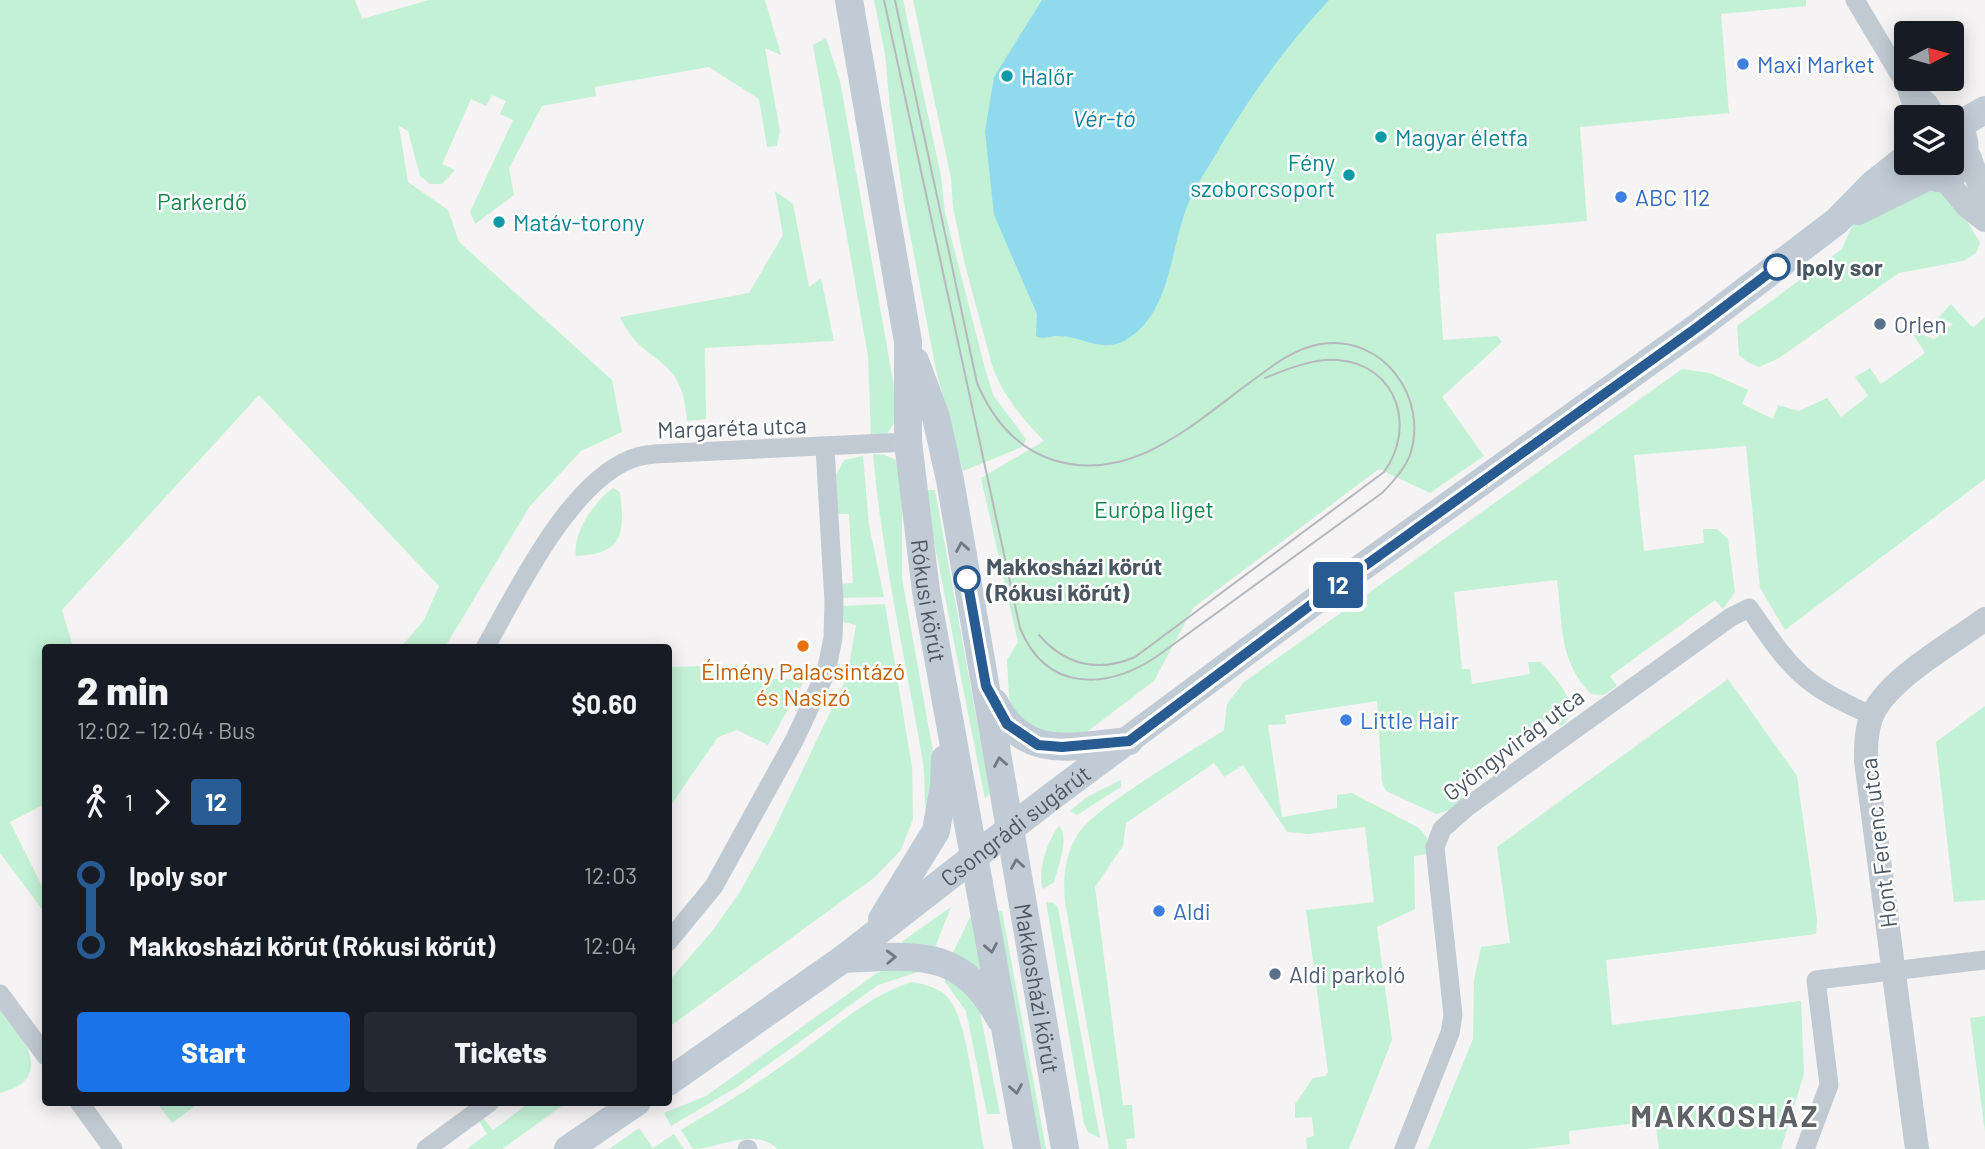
<!DOCTYPE html>
<html lang="en">
<head>
<meta charset="utf-8">
<style>
  :root { --surface:#171b24; --page:#242831; --text:#f1f3f6; --muted:#9ea1a6; --accent:#1a73e8 }
  body { margin:0; font-family:Barlow,sans-serif; background:var(--page); color:var(--text); height:100vh; display:flex; flex-direction:column; font-size:26px; white-space:nowrap }
  * { box-sizing:border-box; margin:0 }
  p { font-size:23px; color:var(--muted) }
  .icon { flex:none; width:38px; height:38px; fill:none; stroke:currentColor; stroke-width:2; stroke-linecap:round; stroke-linejoin:round }
  .map { position:relative; flex:1; overflow:hidden }
  .side { position:absolute; left:42px; top:644px; width:630px; height:462px; display:flex; flex-direction:column; background:var(--surface); border-radius:7px; box-shadow:0 4px 18px #0003 }
  .side>* { flex:none }
  .badge { padding:0 14px; border-radius:5px; font-size:24px; line-height:46px }
  .needle { width:46px; rotate:84deg }
  .fabs { position:absolute; left:1894px; top:21px; display:grid; gap:14px }
  .fabs a { display:grid; place-items:center; width:70px; height:70px; border-radius:7px; background:var(--surface); box-shadow:0 4px 18px #0003; font-size:35px }
  .map>.badge { position:absolute; translate:-50% -50%; box-shadow:0 0 0 4px #fff }
  .legs { display:flex; align-items:center; gap:10px; height:77px; padding:0 35px; font-size:23px }
  .legs p { margin-inline-start:auto }
  .summary { display:flex; align-items:center; justify-content:space-between; height:119px; padding:0 35px }
  h1 { font-size:38px; font-weight:800; line-height:52px }
  .primary-button { display:flex; gap:14px; margin-top:auto; padding:14px 35px }
  .primary-button a { flex:1; height:80px; border-radius:7px; background:var(--accent); color:#fff; font-size:28px; font-weight:800; line-height:80px; text-align:center }
  .primary-button a+a { background:var(--page); color:var(--text) }
  ul { padding:0 35px; list-style:none }
  li { display:flex; align-items:center; gap:24px; height:70px; font-size:26px }
  li i { display:grid; place-items:center; width:10px; height:100%; margin:0 9px; background:currentColor }
  li i::after { content:''; width:18px; height:18px; margin:-9px; border:5px solid; border-radius:50%; background:var(--surface) }
  li p { margin-inline-start:auto }
  li:first-child i { background:linear-gradient(#0000 50%,currentColor 0) }
  li:last-child i { background:linear-gradient(currentColor 50%,#0000 0) }
  .map>svg:first-child { display:block }
</style>
</head>
<body>
<div class="map">
<svg width="1985" height="1149" viewBox="0 0 1985 1149">
  <rect width="100%" height="100%" fill="#f5f3f3"/>
  <g fill="#c3f1d5">
    <polygon points="0,0 355,0 362,19 429,0 765,0 781,55 765,48 780,131 777,146 767,147 759,99 709,67 595,87 596,96 542,106 509,168 514,195 475,224 470,212 513,120 500,114 506,101 492,95 486,106 471,99 442,164 455,170 442,184 430,184 420,176 408,131 399,126 408,182 448,210 459,242 612,380 622,432 581,451 530,506 445,647 401,647 424,620 439,586 259,395 62,610 73,647 46,648 45,804 10,822 45,892 45,913 0,853"/>
    <polygon points="874,0 903,0 941,176 945,213 983,361 993,395 1026,439 1022,447 963,471 936,370 904,203 890,108 885,54"/>
    <path d="M913,0H1806V6L1721,14L1729,113L1580,127L1587,221L1436,234L1443,340L1497,336L1502,342L1442,397L1484,456L1430,493L1379,469L1193,608L1154,681L1088,731L1072,738L1054,741L1010,712L1007,660L1018,642L981,478L1044,441C1021,417 1003,396 992,365L965,265L953,207L951,178Z"/>
    <polygon points="826,38 840,81 899,415 887,434 871,437 868,356 813,45"/>
    <path d="M1933,188C1957,201 1967,220 1980,243L1976,253L1963,261L1899,273L1779,358L1759,367L1749,363L1739,355L1737,326L1842,249L1853,223Z"/>
    <path d="M775,191L793,204L809,287L821,278L834,341L705,348L706,419L687,421C683,351 643,368 620,317L749,293L783,235Z"/>
    <path d="M1951,304L1970,325L1974,327L1985,317V479L1785,630L1760,588L1746,446L1634,455L1644,551L1704,543L1703,529H1717L1728,539L1735,592L1723,609L1715,600L1610,676L1617,686L1604,695L1591,694C1558,660 1563,624 1557,580L1454,592L1462,669H1470L1472,684L1530,674L1528,662H1541C1556,679 1585,708 1561,726L1552,716L1456,783L1465,797L1449,810L1436,814L1386,791L1382,782L1377,701L1285,715L1286,724L1268,725L1282,817L1337,808V795L1352,793L1419,828L1427,838V854L1414,856L1415,909L1377,927L1392,1040L1349,1149H1307L1306,1138L1314,1136L1312,1117L1295,1118V1104L1313,1078L1325,1076L1328,1072L1306,910L1374,902L1365,827L1308,834L1287,832L1243,765L1224,777L1214,763L1126,823L1123,846L1095,887L1123,1105H1132L1135,1138L1126,1139L1127,1149H1109L1065,902C1063,877 1064,857 1078,834C1096,806 1191,752 1224,730L1227,704L1244,682L1682,369L1710,373L1748,390L1742,404L1773,419L1778,405L1799,411L1827,398L1841,417L1868,396L1855,377L1870,368L1881,384L1925,353L1914,336L1918,333L1934,339L1953,324L1938,318Z"/>
    <path d="M873,454L885,455L896,460L902,475V578L935,763L927,816C923,796 926,776 922,757C905,656 882,557 873,454Z"/>
    <polygon points="863,456 869,525 884,597 841,598 841,584 853,583 849,514 837,514 836,475 844,460"/>
    <path d="M613,488L620,492C625,534 623,554 576,556C572,533 595,501 613,488Z"/>
    <polygon points="924,490 935,490 990,793 985,799"/>
    <polygon points="885,604 912,767 913,819 901,850 875,877 669,1027 669,981 713,930 740,892 772,834 847,677 856,625 843,622 841,606"/>
    <polygon points="705,666 736,679 805,679 768,745 737,730 718,737 669,808 669,667"/>
    <polygon points="1728,679 1797,776 1817,919 1816,934 1606,960 1612,1025 1801,1001 1804,1074 1781,1149 1659,1149 1655,1121 1569,1131 1570,1144 1527,1149 1428,1149 1473,1039 1474,980 1481,947 1510,943 1497,847"/>
    <polygon points="1985,706 1985,900 1954,902 1936,742"/>
    <polygon points="1121,780 1121,787 1077,815 1070,811 1087,797"/>
    <path d="M1059,826C1070,838 1058,867 1054,882L1043,889C1037,872 1047,841 1059,826Z"/>
    <polygon points="1046,902 1054,903 1058,908 1100,1138 1088,1132 1084,1123"/>
    <polygon points="951,907 934,950 902,945 903,941"/>
    <polygon points="1002,911 1046,1149 1039,1149 995,912"/>
    <polygon points="970,917 973,917 982,975 951,957"/>
    <polygon points="894,966 924,970 878,985 737,1087 671,1126 664,1113 706,1096 877,973"/>
    <polygon points="945,971 979,1007 1000,1114 987,1114 966,1011 945,982"/>
    <path d="M912,982C928,985 945,989 953,1005C969,1033 977,1114 984,1149H778C752,1126 720,1149 693,1149L681,1130C720,1107 758,1084 794,1057C831,1031 868,995 912,982Z"/>
    <path d="M0,1006C21,1035 58,1078 0,1093Z"/>
    <polygon points="1985,1016 1985,1132 1970,1018"/>
    <polygon points="157,1103 199,1103 172,1123"/>
    <polygon points="529,1103 566,1103 502,1149 467,1149 487,1134 479,1121 483,1118 493,1130"/>
    <polygon points="639,1128 653,1148 674,1134 684,1149 609,1149"/>
  </g>
  <path fill="#90daee" d="M1042,0H1329C1285,47 1248,99 1216,154C1204,174 1191,193 1184,215C1170,257 1168,317 1124,341C1100,353 1080,335 1057,336C1048,336 1045,340 1036,336L1037,314L994,215L985,131L994,77Z"/>
  <g fill="none" stroke-linecap="round" stroke-linejoin="round">
    <g stroke="#c1cad2" stroke-width="19">
      <polyline points="1855,0 1904,82 1916,117"/>
      <polyline points="1904,82 1928,102 1937,117"/>
      <path d="M485,648C518,590 568,484 631,459C645,453 660,454 674,453L908,442"/>
      <polyline points="668,942 714,886 795,739 826,672 833,638 834,602 825,448"/>
      <polyline points="0,994 46,1056"/>
      <polyline points="79,1102 113,1149"/>
      <polyline points="426,1149 490,1102"/>
      <polyline points="747,1149 748,1149"/>
      <path d="M1404,1149L1450,1033L1453,1015L1435,847L1442,829L1467,807L1731,617L1749,608C1767,633 1784,662 1809,681C1828,696 1850,705 1872,716"/>
      <polyline points="1805,1149 1829,1085 1816,980 1985,960"/>
    </g>
    <g stroke="#c1cad2" stroke-width="24">
      <polyline points="1970,158 1985,202"/>
      <polyline points="1944,178 1967,206 1985,220"/>
      <path d="M1917,1149L1866,761C1866,746 1866,732 1871,718C1885,680 1953,643 1985,619"/>
    </g>
    <g stroke="#c1cbd6" stroke-width="28">
      <path id="s1" d="M849,0L908,342V442L926,591L1027,1149"/>
      <polyline points="1957,126 1985,110"/>
      <path d="M1919,163C1948,207 1985,144 1951,123"/>
      <polyline points="1858,211 1931,175"/>
      <path id="s2" d="M915,361L936,417L950,480L1065,1149"/>
      <path d="M994,702C1024,762 1073,746 1129,741"/>
      <polyline points="882,919 936,831 944,786 945,759"/>
      <path d="M843,959C915,956 961,946 1000,1019"/>
      <path id="s3" d="M668,1082L843,959L1051,797L1319,598L1699,326L1837,221L1872,185L1906,158"/>
      <polyline points="568,1149 637,1102"/>
    </g>
    <g stroke="#b5b8bd" stroke-width="2">
      <path d="M884,0L1020,628C1046,692 1106,690 1156,657L1382,493C1393,482 1404,470 1410,455C1429,398 1383,334 1321,344C1296,348 1276,363 1256,378C1196,421 1133,485 1053,460C1016,448 992,418 977,383L895,0"/>
      <path d="M1039,635C1065,665 1098,673 1135,657L1384,472C1416,428 1398,365 1338,360C1314,358 1287,369 1265,378"/>
    </g>
  </g>
  <defs><path id="oneway-chevron" d="M-2-3.5L2.5 0L-2 3.5" fill="none" stroke-width="1.6" stroke-linecap="round" stroke-linejoin="round" transform="scale(1.75)"/></defs>
  <g stroke="#6e7984">
    <use href="#oneway-chevron" transform="translate(962 547) rotate(-100)"/>
    <use href="#oneway-chevron" transform="translate(1000 762) rotate(-100)"/>
    <use href="#oneway-chevron" transform="translate(1017 864) rotate(-99)"/>
    <use href="#oneway-chevron" transform="translate(991 948) rotate(80)"/>
    <use href="#oneway-chevron" transform="translate(891 957) rotate(-2)"/>
    <use href="#oneway-chevron" transform="translate(1016 1089) rotate(80)"/>
  </g>
  <g fill="none" stroke-linecap="round" stroke-linejoin="round">
    <defs>
      <polyline id="line-1" points="967,579 986,686 1007,724 1038,745 1062,747 1129,741 1320,598 1699,326 1777,267"/>
    </defs>
    <use href="#line-1" stroke="#fff" stroke-width="16"/>
    <use href="#line-1" stroke="#275b91" stroke-width="10"/>
  </g>
  <g fill="#3f7fe0" stroke="#fff" stroke-width="2.5">
    <circle cx="1743" cy="64" r="7"/>
    <circle cx="1621" cy="197" r="7"/>
    <circle cx="1346" cy="720" r="7"/>
    <circle cx="1159" cy="911" r="7"/>
  </g>
  <g fill="#0f9aa8" stroke="#fff" stroke-width="2.5">
    <circle cx="1007" cy="76" r="7"/>
    <circle cx="1381" cy="137" r="7"/>
    <circle cx="1349" cy="175" r="7"/>
    <circle cx="499" cy="222" r="7"/>
  </g>
  <g fill="#fff" stroke="#275b91" stroke-width="3.5">
    <circle cx="1777" cy="267" r="12"/>
    <circle cx="967" cy="579" r="12"/>
  </g>
  <g fill="#5c6f8a" stroke="#fff" stroke-width="2.5">
    <circle cx="1880" cy="324" r="7"/>
    <circle cx="1275" cy="974" r="7"/>
  </g>
  <circle fill="#e8710a" stroke="#fff" stroke-width="2.5" cx="803" cy="646" r="7"/>
  <g text-anchor="middle" dominant-baseline="central" stroke-width="5" stroke-linejoin="round" paint-order="stroke">
    <g font-size="23" fill="#366cbe" stroke="#fff" text-anchor="start">
      <text x="1757" y="64">Maxi Market</text>
      <text x="1635" y="197">ABC 112</text>
      <text x="1360" y="720">Little Hair</text>
      <text x="1173" y="911">Aldi</text>
    </g>
    <g font-size="23" fill="#0d838f" stroke="#fff" text-anchor="start">
      <text x="1021" y="76">Halőr</text>
      <text x="1395" y="137">Magyar életfa</text>
      <text x="1335" y="162" text-anchor="end">Fény<tspan x="1335" dy="26">szoborcsoport</tspan></text>
      <text x="513" y="222">Matáv-torony</text>
    </g>
    <g font-size="23" fill="#17864f" stroke="#fff">
      <text x="202" y="201">Parkerdő</text>
      <text x="1154" y="509">Európa liget</text>
    </g>
    <g font-size="23" font-weight="bold" fill="#4a5661" stroke="#fff" text-anchor="start">
      <text x="1796" y="267">Ipoly sor</text>
      <text x="986" y="566">Makkosházi körút<tspan x="986" dy="26">(Rókusi körút)</tspan></text>
    </g>
    <g font-size="23" fill="#4e5e75" stroke="#fff" text-anchor="start">
      <text x="1894" y="324">Orlen</text>
      <text x="1289" y="974">Aldi parkoló</text>
    </g>
    <g font-size="23" fill="#4a5661" stroke="#fff">
      <text transform="translate(732 427) rotate(-2)">Margaréta utca</text>
      <text stroke="none"><textPath href="#s1" startOffset="607">Rókusi körút</textPath></text>
      <text transform="translate(1513 744) rotate(-37)">Gyöngyvirág utca</text>
      <text stroke="none"><textPath href="#s3" startOffset="432">Csongrádi sugárút</textPath></text>
      <text transform="translate(1878 843) rotate(-97)">Hont Ferenc utca</text>
      <text stroke="none"><textPath href="#s2" startOffset="640">Makkosházi körút</textPath></text>
    </g>
    <g font-size="23" fill="#c56008" stroke="#fff">
      <text x="803" y="671">Élmény Palacsintázó<tspan x="803" dy="26">és Nasizó</tspan></text>
    </g>
    <g font-size="24" font-style="italic" fill="#0c7c9b" stroke="#fff">
      <text x="1104" y="117">Vér-tó</text>
    </g>
    <g font-size="30" font-weight="bold" letter-spacing="2" fill="#5f6368" stroke="#fff">
      <text x="1725" y="1115">MAKKOSHÁZ</text>
    </g>
  </g>
</svg>
<div class="fabs">
<a><svg class="needle" viewBox="-14 -14 28 28"><path d="M0-13l5 13h-10z" fill="#e53935"/><path d="M0 13l5-13h-10z" fill="#9ea1a6"/></svg></a>
<a><svg class="icon" aria-label="layers" viewBox="0 0 24 24"><path d="M12 4l9 5-9 5-9-5zM3 14l9 5 9-5"/></svg></a>
</div>
<b class="badge" style="left:1338px;top:585px;background:#275b91;color:#fff">12</b>
<section class="side">
<div class="summary"><div><h1>2 min</h1><p>12:02 – 12:04 · Bus</p></div><b>$0.60</b></div>
<div class="legs"><svg class="icon" aria-label="walk" viewBox="0 0 24 24"><circle cx="13" cy="4" r="2"/><path d="M13 8l-2 6 4 7M11 14l-3 7M7 12l3-4h3l4 4"/></svg>1<svg class="icon" aria-label="forward" viewBox="0 0 24 24"><path d="M9 5l7 7-7 7"/></svg><b class="badge" style="background:#275b91;color:#fff">12</b></div>
<ul>
<li><i style="color:#275b91"></i><b>Ipoly sor</b><p>12:03</p></li>
<li><i style="color:#275b91"></i><b>Makkosházi körút (Rókusi körút)</b><p>12:04</p></li>
</ul>
<div class="primary-button"><a>Start</a><a>Tickets</a></div>
</section>
</div>
</body>
</html>
